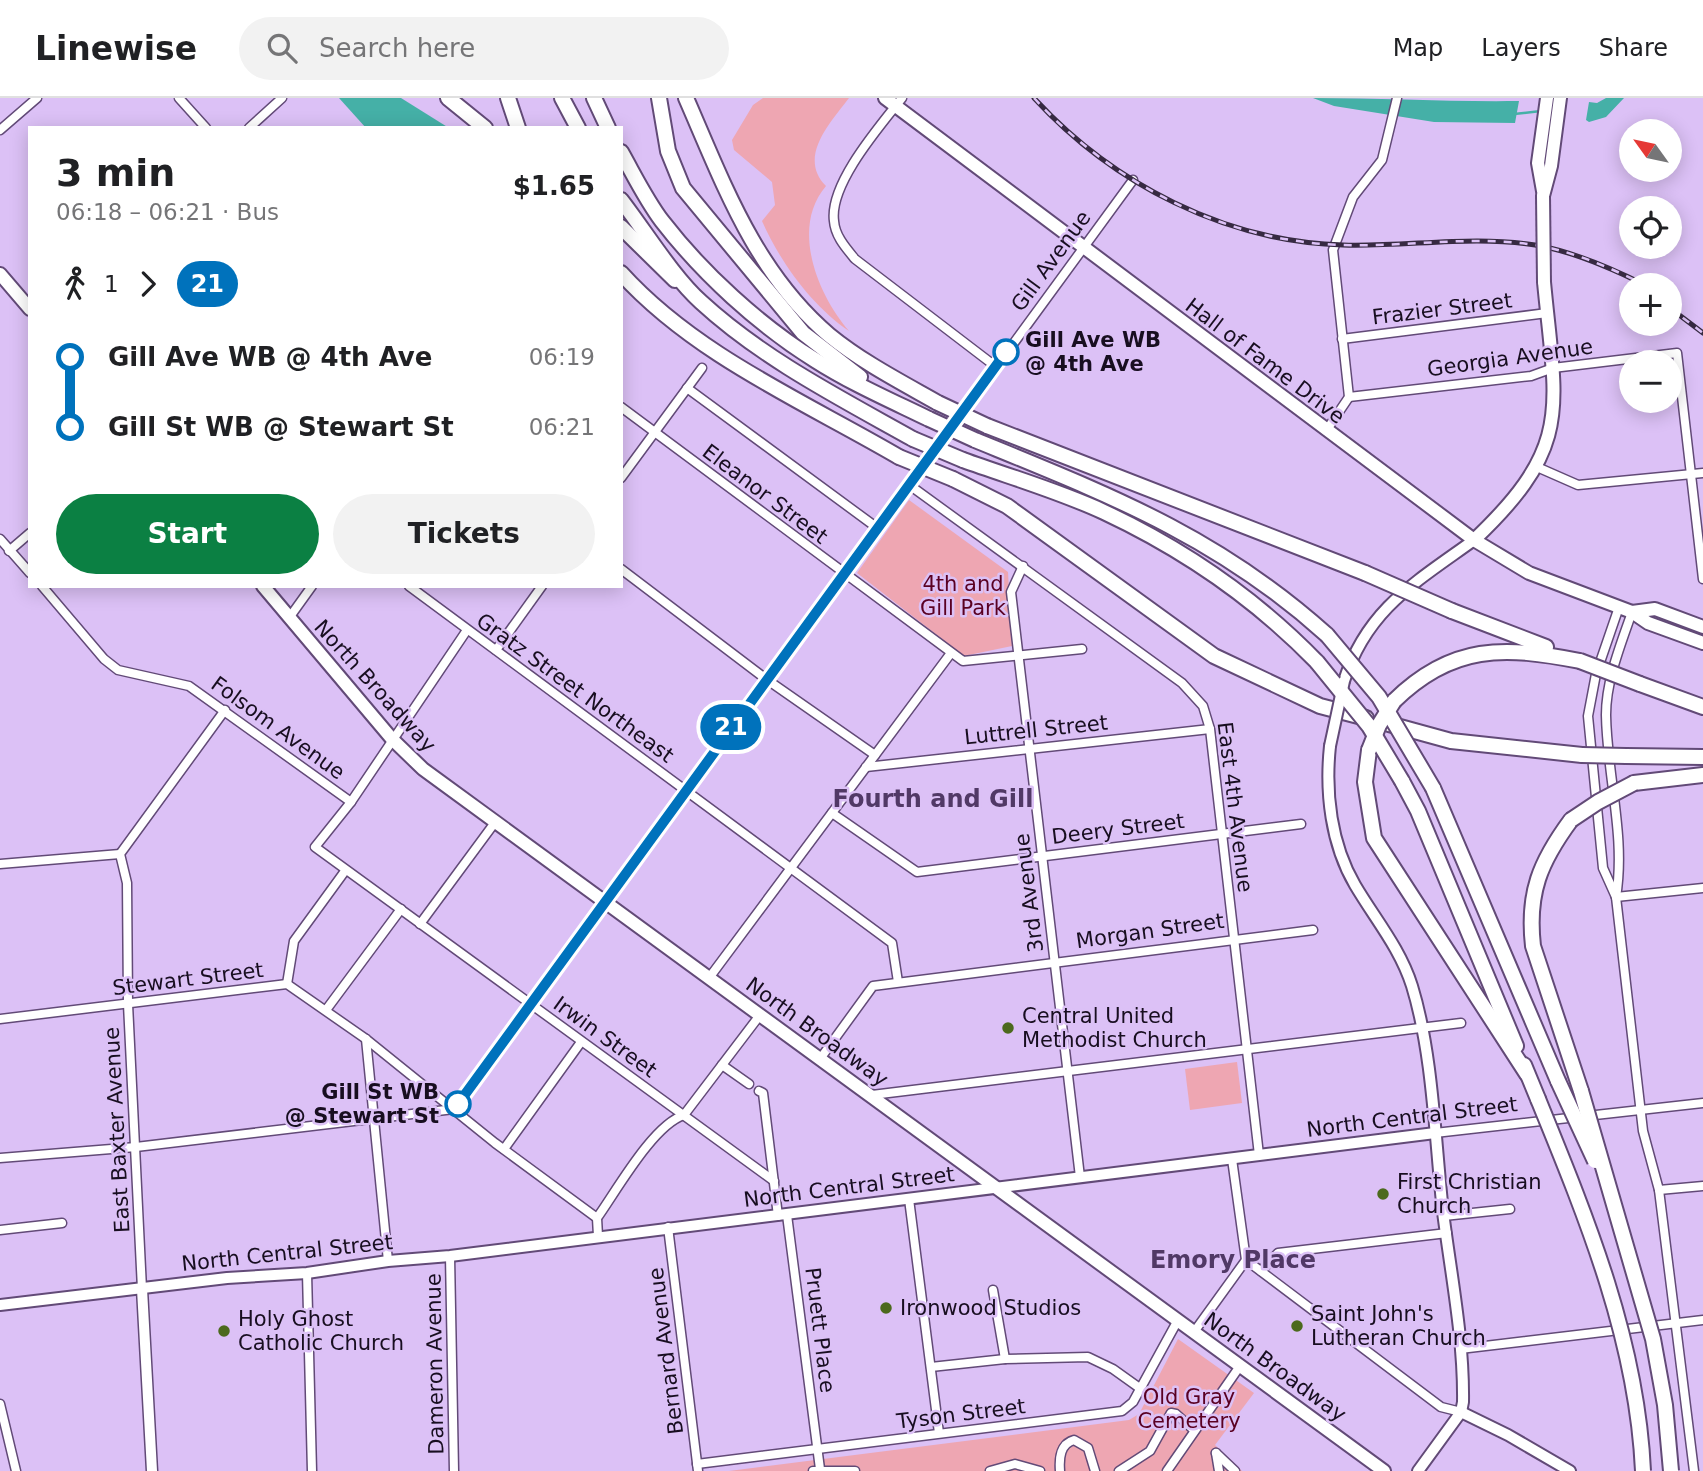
<!DOCTYPE html>
<html lang="en">
<head>
<meta charset="utf-8">
<style>
  :root { --surface:#fff; --page:#f2f2f2; --text:#202124; --muted:#757577; --line:#e0e0e0; --accent:#0b8043 }
  body { margin:0; font-family:"DejaVu Sans",sans-serif; background:var(--page); color:var(--text); height:100vh; display:flex; flex-direction:column; font-size:26px; white-space:nowrap }
  * { box-sizing:border-box; margin:0 }
  p { font-size:23px; color:var(--muted) }
  .icon { flex:none; width:38px; height:38px; fill:none; stroke:currentColor; stroke-width:2; stroke-linecap:round; stroke-linejoin:round }
  .map { position:relative; flex:1; overflow:hidden }
  .details { position:absolute; left:28px; top:28px; width:595px; height:462px; display:flex; flex-direction:column; background:var(--surface); border-radius:0px; box-shadow:0 4px 18px #0003 }
  .details>* { flex:none }
  .badge { padding:0 14px; border-radius:23px; font-size:24px; line-height:46px }
  .needle { width:46px; rotate:303deg }
  .buttons { position:absolute; left:1619px; top:21px; display:grid; gap:14px }
  .buttons a { display:grid; place-items:center; width:63px; height:63px; border-radius:50%; background:var(--surface); box-shadow:0 4px 18px #0003; font-size:35px }
  .map>.badge { position:absolute; translate:-50% -50%; box-shadow:0 0 0 4px #fff }
  .legs { display:flex; align-items:center; gap:10px; height:77px; padding:0 28px; font-size:23px }
  .legs p { margin-inline-start:auto }
  .head { display:flex; align-items:center; justify-content:space-between; height:119px; padding:0 28px }
  h1 { font-size:38px; font-weight:600; line-height:52px }
  .action { display:flex; gap:14px; margin-top:auto; padding:14px 28px }
  .action a { flex:1; height:80px; border-radius:42px; background:var(--accent); color:#fff; font-size:28px; font-weight:600; line-height:80px; text-align:center }
  .action a+a { background:var(--page); color:var(--text) }
  ul { padding:0 28px; list-style:none }
  li { display:flex; align-items:center; gap:24px; height:70px; font-size:26px }
  li i { display:grid; place-items:center; width:10px; height:100%; margin:0 9px; background:currentColor }
  li i::after { content:''; width:18px; height:18px; margin:-9px; border:5px solid; border-radius:50%; background:var(--surface) }
  li p { margin-inline-start:auto }
  li:first-child i { background:linear-gradient(#0000 50%,currentColor 0) }
  li:last-child i { background:linear-gradient(currentColor 50%,#0000 0) }
  header { display:flex; align-items:center; gap:42px; box-sizing:border-box; height:98px; padding:0 35px; background:var(--surface); border-bottom:2px solid var(--line) }
  header strong { font-size:33px }
  nav { display:flex; gap:38px; margin-inline-start:auto; font-size:24px }
  .search { width:490px; height:63px; background:var(--page); display:flex; align-items:center; gap:18px; box-sizing:border-box; padding:0 24px; border-radius:38px; color:var(--muted); font-size:26px }
  .map>svg:first-child { display:block }
</style>
</head>
<body>
<header>
<strong>Linewise</strong>
<div class="search"><svg class="icon" aria-label="search" viewBox="0 0 24 24"><circle cx="10" cy="10" r="6"/><path d="M15 15l6 6"/></svg>Search here</div>
<nav><a>Map</a><a>Layers</a><a>Share</a></nav>
</header>
<div class="map">
<svg width="1703" height="1373" viewBox="0 0 1703 1373">
  <rect width="100%" height="100%" fill="#dcc1f6"/>
  <g fill="#eea6b2">
    <path d="M763,0H849C831,24 797,59 826,88C790,130 818,197 849,233C812,208 780,164 762,123L775,107L772,84L734,52L732,42L753,7Z"/>
    <polygon points="909,402 1008,474 1012,548 964,558 857,475"/>
    <polygon points="1237,964 1242,1005 1190,1012 1185,971"/>
    <polygon points="1178,1241 1254,1295 1215,1347 1242,1373 729,1373 1129,1322 1139,1316"/>
  </g>
  <g fill="#45b0a7">
    <polygon points="339,0 401,0 449,30 366,30"/>
    <path d="M1313,0C1382,0 1450,4 1519,3L1515,25L1434,24L1334,8Z"/>
    <polygon points="1606,0 1624,0 1606,19 1589,24 1586,22 1589,4 1597,5"/>
  </g>
  <g fill="none" stroke-linecap="round" stroke-linejoin="round">
    <polyline stroke="#45b0a7" stroke-width="2.5" points="1514,16 1541,13"/>
    <defs>
      <g id="minor">
        <polyline points="179,0 206,30"/>
        <path d="M902,0C880,28 829,86 834,123C835,138 846,150 855,161L995,268"/>
        <polyline points="249,30 282,0"/>
        <polyline points="0,32 37,0"/>
        <polyline points="1342,241 1547,215"/>
        <polyline points="687,290 876,429"/>
        <polyline points="1349,299 1531,278 1553,270 1677,255 1703,481"/>
        <polyline points="621,309 963,563 1082,551"/>
        <polyline points="1326,333 1349,299 1333,152 1353,99 1382,62 1397,0"/>
        <polyline points="1537,369 1578,387 1703,375"/>
        <polyline points="621,380 702,270"/>
        <polyline points="908,386 1182,585 1203,608 1210,631 1259,1057"/>
        <polyline points="0,441 30,475"/>
        <polyline points="9,453 30,435"/>
        <polyline points="1023,468 1011,494 1080,1079"/>
        <polyline points="621,471 766,581 875,657"/>
        <polyline points="42,488 104,561 118,572 189,588 351,704"/>
        <polyline points="409,488 892,845 898,884"/>
        <path d="M1632,514C1621,546 1606,582 1606,617C1607,678 1626,739 1616,799L1643,1033L1659,1092L1694,1373"/>
        <polyline points="289,520 312,488"/>
        <polyline points="467,532 351,704 315,749 774,1083"/>
        <polyline points="496,552 542,488"/>
        <polyline points="866,669 1210,631"/>
        <polyline points="832,715 917,774 1301,726"/>
        <polyline points="0,766 120,756"/>
        <polyline points="1616,799 1603,770 1588,618 1596,576 1619,509"/>
        <polyline points="1616,799 1703,790"/>
        <polyline points="420,826 496,723"/>
        <polyline points="709,880 951,555"/>
        <polyline points="287,886 294,843 345,773"/>
        <polyline points="326,912 401,811"/>
        <polyline points="0,921 287,886 366,941 495,1045 597,1120"/>
        <polyline points="366,941 388,1163"/>
        <polyline points="820,961 873,888 1313,832"/>
        <polyline points="722,967 749,986"/>
        <polyline points="759,993 763,995 778,1118"/>
        <polyline points="872,997 1461,925"/>
        <polyline points="1435,1035 1703,1005"/>
        <polyline points="504,1051 581,944"/>
        <polyline points="0,1060 136,1049 454,1011 1133,82"/>
        <polyline points="1659,1092 1703,1088"/>
        <polyline points="909,1101 939,1335"/>
        <polyline points="787,1117 820,1371"/>
        <polyline points="1444,1118 1510,1111"/>
        <polyline points="668,1129 698,1373"/>
        <polyline points="0,1132 62,1125"/>
        <path d="M598,1138L597,1120C617,1092 653,1027 684,1017L760,917"/>
        <polyline points="450,1158 454,1373"/>
        <polyline points="1246,1162 1441,1309 1461,1314"/>
        <polyline points="1261,1173 1278,1155 1447,1135"/>
        <polyline points="307,1175 312,1373"/>
        <polyline points="142,1191 128,906 127,785 120,756 225,612"/>
        <polyline points="993,1192 1005,1261"/>
        <polyline points="1194,1234 1246,1162 1232,1061"/>
        <polyline points="1460,1251 1703,1222"/>
        <polyline points="931,1269 1005,1261 1088,1259 1113,1271 1141,1291"/>
        <polyline points="0,1306 16,1373"/>
        <polyline points="1216,1355 1235,1373"/>
        <polyline points="1216,1355 1219,1373"/>
        <polyline points="697,1366 1122,1313 1133,1304 1178,1222"/>
        <polyline points="813,1373 855,1373"/>
        <polyline points="990,1373 1015,1366 1040,1373"/>
        <path d="M1060,1373C1059,1360 1060,1346 1074,1342L1088,1350L1095,1373"/>
        <polyline points="1119,1373 1150,1353 1171,1315 1176,1316 1194,1332"/>
        <polyline points="1167,1373 1240,1268"/>
      </g>
      <polyline id="tertiary" points="142,1191 152,1373"/>
      <g id="secondary">
        <path d="M1344,583C1367,511 1416,484 1474,442"/>
        <path d="M1330,648C1325,695 1331,746 1355,787C1375,821 1400,850 1412,888C1433,956 1435,1043 1443,1114C1451,1177 1464,1241 1463,1304L1461,1314L1418,1373"/>
        <polyline points="0,1207 227,1180 307,1175 388,1163 450,1158 1435,1035"/>
        <polyline points="1461,1314 1508,1337 1570,1373"/>
      </g>
      <g id="primary">
        <polyline points="885,0 1474,442 1529,475 1632,514 1648,525 1703,545"/>
        <polyline points="1543,93 1538,65 1547,0"/>
        <polyline points="1543,98 1551,68 1560,0"/>
        <polyline points="0,176 30,211"/>
        <path d="M1474,442C1574,347 1556,311 1544,184"/>
        <polyline points="263,488 392,641 423,671 1384,1373"/>
        <polyline points="1632,514 1655,511 1703,529"/>
      </g>
      <g id="motorway">
        <polyline points="448,0 485,30"/>
        <polyline points="508,0 518,30"/>
        <polyline points="562,0 578,30"/>
        <polyline points="594,0 608,30"/>
        <polyline points="659,0 668,53 683,90 803,235 860,279"/>
        <path d="M686,0C724,87 755,174 829,237C862,264 901,284 938,305"/>
        <path d="M621,54C634,77 646,102 662,123C703,176 759,227 815,262C851,285 890,302 929,321"/>
        <path d="M621,102C645,133 673,179 701,204C763,261 840,300 913,341"/>
        <polyline points="621,129 675,182"/>
        <path d="M621,175C695,257 805,304 899,359"/>
        <polyline points="987,328 1365,475"/>
        <path d="M975,342C1109,397 1217,438 1327,537"/>
        <path d="M963,362C1010,379 1059,393 1104,414C1185,452 1255,500 1317,564"/>
        <polyline points="953,381 1007,408 1214,558 1320,608 1366,620"/>
        <polyline points="1452,513 1546,549"/>
        <polyline points="1640,586 1703,609"/>
        <path d="M1394,603C1452,546 1504,548 1580,563"/>
        <polyline points="1389,626 1451,643 1582,657"/>
        <polyline points="1369,652 1365,684 1374,740 1527,976"/>
        <polyline points="1626,658 1703,659"/>
        <polyline points="1402,683 1418,713 1516,948"/>
        <polyline points="1634,685 1703,677"/>
        <polyline points="1433,690 1558,983"/>
        <path d="M1571,722C1540,764 1527,795 1533,848L1581,993"/>
        <polyline points="1524,967 1538,1001"/>
      </g>
    </defs>
    <use href="#minor" stroke="#624a77" stroke-width="11"/>
    <use href="#tertiary" stroke="#624a77" stroke-width="13"/>
    <use href="#secondary" stroke="#624a77" stroke-width="14"/>
    <use href="#primary" stroke="#624a77" stroke-width="16"/>
    <use href="#motorway" stroke="#624a77" stroke-width="18"/>
    <use href="#minor" stroke="#fff" stroke-width="8"/>
    <use href="#tertiary" stroke="#fff" stroke-width="10"/>
    <use href="#secondary" stroke="#fff" stroke-width="10"/>
    <use href="#primary" stroke="#fff" stroke-width="12"/>
    <use href="#motorway" stroke="#fff" stroke-width="14"/>
    <defs>
      <g id="rail">
        <path d="M1034,0C1113,86 1226,144 1343,147C1407,149 1472,137 1535,147C1572,153 1611,170 1645,187"/>
        <polyline points="1670,210 1703,235"/>
      </g>
    </defs>
    <use href="#rail" stroke="#372a42" stroke-width="5"/>
    <use href="#rail" stroke="#dcc1f6" stroke-width="2.5" stroke-dasharray="8" stroke-linecap="butt"/>
    <defs>
      <polyline id="secondary-bridge" points="1330,648 1344,583"/>
      <polyline id="primary-bridge" points="1543,98 1544,184"/>
      <g id="motorway-bridge">
        <polyline points="938,305 987,328"/>
        <polyline points="929,321 975,342"/>
        <polyline points="913,341 963,362"/>
        <polyline points="899,359 953,381"/>
        <polyline points="1365,475 1452,513"/>
        <polyline points="1327,537 1379,599 1433,690"/>
        <polyline points="1580,563 1640,586"/>
        <polyline points="1317,564 1369,628 1402,683"/>
        <polyline points="1369,652 1379,627 1394,603"/>
        <polyline points="1582,657 1626,658"/>
        <polyline points="1571,722 1598,704 1634,685"/>
        <polyline points="1558,983 1595,1063"/>
        <polyline points="1581,993 1653,1241 1665,1307 1671,1373"/>
        <path d="M1538,1001C1587,1121 1637,1242 1643,1373"/>
      </g>
    </defs>
    <use href="#secondary-bridge" stroke="#624a77" stroke-width="14" stroke-linecap="butt"/>
    <use href="#primary-bridge" stroke="#624a77" stroke-width="16" stroke-linecap="butt"/>
    <use href="#motorway-bridge" stroke="#624a77" stroke-width="18" stroke-linecap="butt"/>
    <use href="#secondary-bridge" stroke="#fff" stroke-width="10"/>
    <use href="#primary-bridge" stroke="#fff" stroke-width="12"/>
    <use href="#motorway-bridge" stroke="#fff" stroke-width="14"/>
  </g>
  <g fill="none" stroke-linecap="round" stroke-linejoin="round">
    <defs>
      <polyline id="line-1" points="458,1006 1006,254"/>
    </defs>
    <use href="#line-1" stroke="#fff" stroke-width="16"/>
    <use href="#line-1" stroke="#0072bc" stroke-width="10"/>
  </g>
  <g fill="#fff" stroke="#0072bc" stroke-width="3.5">
    <circle cx="1006" cy="254" r="12"/>
    <circle cx="458" cy="1006" r="12"/>
  </g>
  <g fill="#4c691d" stroke="#dcc1f6" stroke-width="2.5">
    <circle cx="1008" cy="930" r="7"/>
    <circle cx="1383" cy="1096" r="7"/>
    <circle cx="886" cy="1210" r="7"/>
    <circle cx="1297" cy="1228" r="7"/>
    <circle cx="224" cy="1233" r="7"/>
  </g>
  <g text-anchor="middle" dominant-baseline="central" stroke-width="5" stroke-linejoin="round" paint-order="stroke">
    <g font-size="21" fill="#180e20" stroke="#dcc1f6">
      <text transform="translate(1051 163) rotate(-54)">Gill Avenue</text>
      <text transform="translate(1442 211) rotate(-7)">Frazier Street</text>
      <text transform="translate(1510 260) rotate(-8)">Georgia Avenue</text>
      <text transform="translate(1265 263) rotate(37)">Hall of Fame Drive</text>
      <text transform="translate(765 396) rotate(37)">Eleanor Street</text>
      <text transform="translate(375 588) rotate(48)">North Broadway</text>
      <text transform="translate(575 590) rotate(36)">Gratz Street Northeast</text>
      <text transform="translate(278 630) rotate(36)">Folsom Avenue</text>
      <text transform="translate(1036 632) rotate(-6)">Luttrell Street</text>
      <text transform="translate(1235 709) rotate(83)">East 4th Avenue</text>
      <text transform="translate(1118 731) rotate(-7)">Deery Street</text>
      <text transform="translate(1029 795) rotate(-97)">3rd Avenue</text>
      <text transform="translate(1150 833) rotate(-8)">Morgan Street</text>
      <text transform="translate(188 881) rotate(-7)">Stewart Street</text>
      <text transform="translate(817 934) rotate(36)">North Broadway</text>
      <text transform="translate(605 939) rotate(36)">Irwin Street</text>
      <text transform="translate(1412 1019) rotate(-7)">North Central Street</text>
      <text transform="translate(117 1032) rotate(-93)">East Baxter Avenue</text>
      <text transform="translate(849 1089) rotate(-7)">North Central Street</text>
      <text transform="translate(287 1155) rotate(-6)">North Central Street</text>
      <text transform="translate(820 1232) rotate(83)">Pruett Place</text>
      <text transform="translate(666 1253) rotate(-97)">Bernard Avenue</text>
      <text transform="translate(435 1266) rotate(-91)">Dameron Avenue</text>
      <text transform="translate(1275 1269) rotate(36)">North Broadway</text>
      <text transform="translate(961 1316) rotate(-7)">Tyson Street</text>
    </g>
    <g font-size="21" font-weight="bold" fill="#180e20" stroke="#dcc1f6" text-anchor="start">
      <text x="1025" y="242">Gill Ave WB<tspan x="1025" dy="24">@ 4th Ave</tspan></text>
      <text x="439" y="994" text-anchor="end">Gill St WB<tspan x="439" dy="24">@ Stewart St</tspan></text>
    </g>
    <g font-size="21" fill="#5a0022" stroke="#dcc1f6">
      <text x="963" y="486">4th and<tspan x="963" dy="24">Gill Park</tspan></text>
      <text x="1189" y="1299">Old Gray<tspan x="1189" dy="24">Cemetery</tspan></text>
    </g>
    <g font-size="21" fill="#180e20" stroke="#dcc1f6" text-anchor="start">
      <text x="1022" y="918">Central United<tspan x="1022" dy="24">Methodist Church</tspan></text>
      <text x="1397" y="1084">First Christian<tspan x="1397" dy="24">Church</tspan></text>
      <text x="900" y="1210">Ironwood Studios</text>
      <text x="1311" y="1216">Saint John's<tspan x="1311" dy="24">Lutheran Church</tspan></text>
      <text x="238" y="1221">Holy Ghost<tspan x="238" dy="24">Catholic Church</tspan></text>
    </g>
    <g font-size="24" font-weight="bold" fill="#513966" stroke="#dcc1f6">
      <text x="933" y="701">Fourth and Gill</text>
      <text x="1233" y="1162">Emory Place</text>
    </g>
  </g>
</svg>
<div class="buttons">
<a><svg class="needle" viewBox="-14 -14 28 28"><path d="M0-13l5 13h-10z" fill="#e53935"/><path d="M0 13l5-13h-10z" fill="#757577"/></svg></a>
<a><svg class="icon" aria-label="locate" viewBox="0 0 24 24"><circle cx="12" cy="12" r="6"/><path d="M12 2v4M12 18v4M2 12h4M18 12h4"/></svg></a>
<a>+</a>
<a>−</a>
</div>
<b class="badge" style="left:731px;top:629px;background:#0072bc;color:#fff">21</b>
<section class="details">
<div class="head"><div><h1>3 min</h1><p>06:18 – 06:21 · Bus</p></div><b>$1.65</b></div>
<div class="legs"><svg class="icon" aria-label="walk" viewBox="0 0 24 24"><circle cx="13" cy="4" r="2"/><path d="M13 8l-2 6 4 7M11 14l-3 7M7 12l3-4h3l4 4"/></svg>1<svg class="icon" aria-label="forward" viewBox="0 0 24 24"><path d="M9 5l7 7-7 7"/></svg><b class="badge" style="background:#0072bc;color:#fff">21</b></div>
<ul>
<li><i style="color:#0072bc"></i><b>Gill Ave WB @ 4th Ave</b><p>06:19</p></li>
<li><i style="color:#0072bc"></i><b>Gill St WB @ Stewart St</b><p>06:21</p></li>
</ul>
<div class="action"><a>Start</a><a>Tickets</a></div>
</section>
</div>
</body>
</html>
